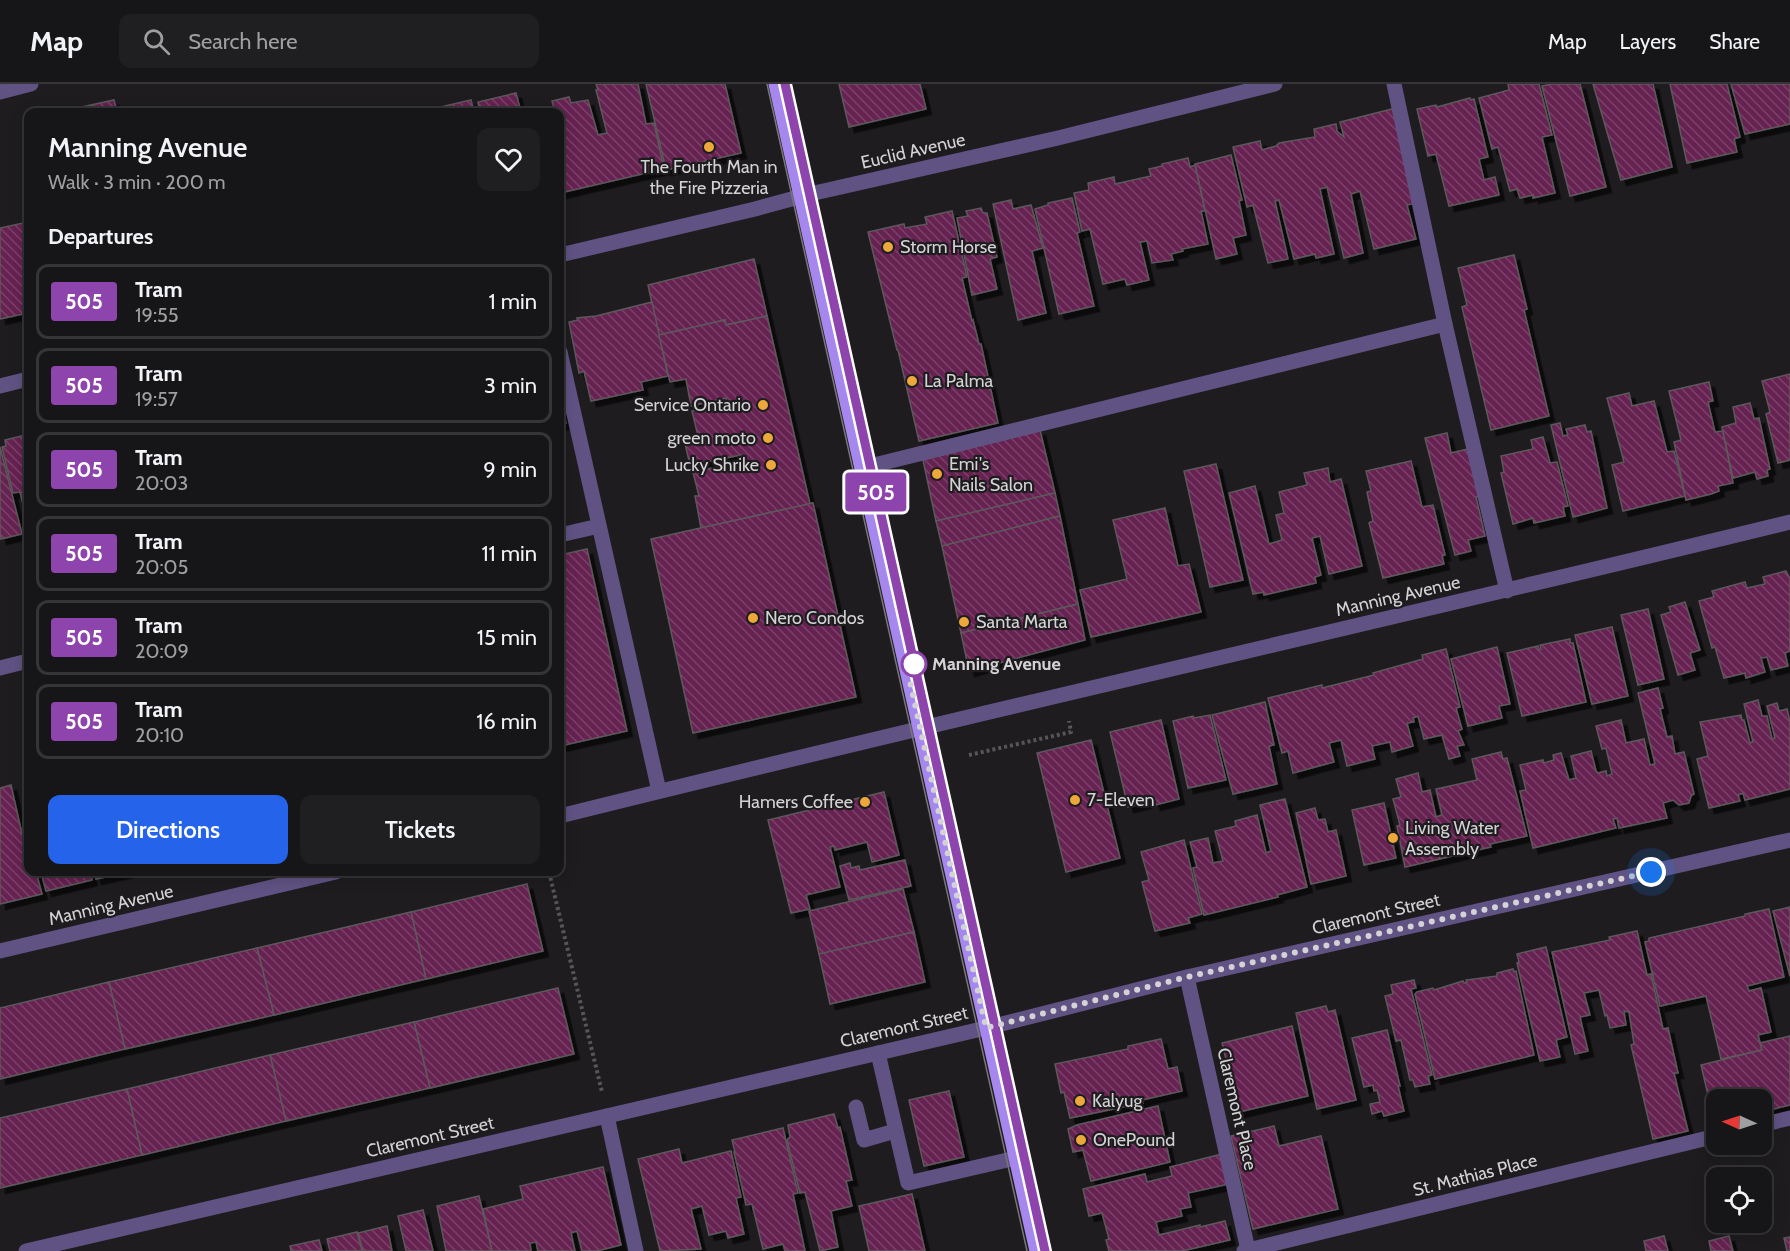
<!DOCTYPE html>
<html lang="en">
<head>
<meta charset="utf-8">
<style>
  :root { --surface:#161517; --page:#1f1e20; --text:#f1f3f6; --muted:#9e9fa1; --line:#353436; --accent:#2563eb }
  body { margin:0; font-family:Cabin,sans-serif; background:var(--page); color:var(--text); height:100vh; display:flex; flex-direction:column; font-size:22px; white-space:nowrap }
  * { box-sizing:border-box; margin:0 }
  p { font-size:20px; color:var(--muted) }
  .icon { flex:none; width:33px; height:33px; fill:none; stroke:currentColor; stroke-width:2; stroke-linecap:round; stroke-linejoin:round }
  .map { position:relative; flex:1; overflow:hidden }
  .details { position:absolute; left:24px; top:24px; width:540px; height:768px; display:flex; flex-direction:column; background:var(--surface); border-radius:12px; box-shadow:0 3px 15px #0003,0 0 0 2px var(--line) }
  .details>* { flex:none }
  .badge { padding:0 12px; border-radius:4px; font-size:21px; line-height:39px }
  .needle { width:39px; rotate:273deg }
  .buttons { position:absolute; left:1706px; top:1005px; display:grid; gap:12px }
  .buttons a { display:grid; place-items:center; width:66px; height:66px; border-radius:12px; background:var(--surface); box-shadow:0 3px 15px #0003,0 0 0 2px var(--line); font-size:30px }
  .you { position:absolute; width:30px; height:30px; margin:-15px; border:4px solid #fff; border-radius:50%; background:#1a73e8; box-shadow:0 0 0 9px #1a73e833 }
  .map>.badge { position:absolute; translate:-50% -50%; box-shadow:0 0 0 3px #fff }
  h2 { padding:0 24px; font-size:22px; line-height:54px }
  .round { display:grid; place-items:center; flex:none; width:63px; height:63px; border-radius:12px; background:var(--page) }
  .summary { display:flex; align-items:center; justify-content:space-between; height:102px; padding:0 24px }
  h1 { font-size:28px; font-weight:600; line-height:45px }
  .cta { display:flex; gap:12px; margin-top:auto; padding:12px 24px }
  .cta a { flex:1; height:69px; border-radius:12px; background:var(--accent); color:#fff; font-size:24px; font-weight:600; line-height:69px; text-align:center }
  .cta a+a { background:var(--page); color:var(--text) }
  ul { padding:0; list-style:none }
  li { display:flex; align-items:center; gap:18px; height:75px; margin:0 12px 9px; padding:0 12px; border:3px solid var(--line); border-radius:12px }
  li div { flex:1 }
  li b { display:block; font-size:22px }
  li em { font-style:normal }
  li .badge { min-width:66px; font-weight:700; text-align:center }
  header { display:flex; align-items:center; gap:36px; box-sizing:border-box; height:84px; padding:0 30px; background:var(--surface); border-bottom:2px solid var(--line) }
  header strong { font-size:28px }
  nav { display:flex; gap:33px; margin-inline-start:auto; font-size:21px }
  .search { width:420px; height:54px; background:var(--page); display:flex; align-items:center; gap:15px; box-sizing:border-box; padding:0 21px; border-radius:12px; color:var(--muted); font-size:22px }
  .map>svg:first-child { display:block }
</style>
</head>
<body>
<header>
<strong>Map</strong>
<div class="search"><svg class="icon" aria-label="search" viewBox="0 0 24 24"><circle cx="10" cy="10" r="6"/><path d="M15 15l6 6"/></svg>Search here</div>
<nav><a>Map</a><a>Layers</a><a>Share</a></nav>
</header>
<div class="map">
<svg width="1790" height="1167" viewBox="0 0 1790 1167">
  <defs>
    <pattern id="building-back-hatch" width="6" height="6" patternUnits="userSpaceOnUse" patternTransform="scale(1.5)"><rect width="6" height="6" fill="#662051"/><path d="M-1 5l2 2M0 0l6 6M5-1l2 2" fill="none" stroke="#7b4069"/></pattern>
    <filter id="shadow"><feDropShadow dx="5.5" dy="5.5" stdDeviation="0" flood-color="#0009"/></filter>
  </defs>
  <rect width="100%" height="100%" fill="#1e1c1f"/>
  <g fill="url(#building-back-hatch)" stroke="#5d595b" stroke-width="1.5" filter="url(#shadow)">
    <polygon points="596,0 638,0 646,40 654,39 664,85 560,109 560,28 555,28 552,17 569,13 571,19 588,16 598,51 607,49 596,6 598,6"/>
    <polygon points="646,0 725,0 741,69 666,86"/>
    <polygon points="839,0 920,0 926,25 849,43"/>
    <polygon points="1508,0 1539,0 1552,51 1542,53 1555,109 1533,114 1533,111 1520,114 1517,105 1510,107 1498,63 1492,65 1479,14 1509,6"/>
    <polygon points="1551,0 1580,0 1606,103 1570,112 1542,2"/>
    <polygon points="1593,0 1653,0 1672,83 1621,96"/>
    <polygon points="1670,0 1727,0 1740,53 1734,55 1737,68 1687,79"/>
    <polygon points="1731,0 1790,0 1790,40 1745,50"/>
    <polygon points="516,9 521,28 480,28 478,18"/>
    <polygon points="1470,14 1471,16 1474,15 1488,73 1479,75 1484,96 1495,93 1499,111 1449,122 1436,70 1428,72 1417,25 1436,21 1437,23"/>
    <polygon points="114,16 117,28 59,28"/>
    <polygon points="471,16 474,28 437,28 436,24"/>
    <polygon points="382,24 383,28 365,28"/>
    <polygon points="1396,24 1416,119 1407,121 1416,155 1374,165 1360,107 1351,110 1363,169 1344,174 1327,103 1320,105 1334,170 1316,174 1315,170 1294,175 1279,116 1275,117 1288,175 1268,179 1253,121 1247,123 1233,63 1260,57 1262,66 1276,62 1279,59 1315,53 1314,45 1336,40 1337,47 1344,53 1340,38"/>
    <polygon points="1231,71 1242,116 1239,117 1246,151 1233,154 1237,170 1216,175 1195,80"/>
    <polygon points="1188,74 1190,83 1195,81 1205,127 1201,127 1208,160 1182,165 1183,167 1171,170 1173,176 1152,179 1147,157 1140,158 1149,196 1127,201 1125,195 1103,200 1090,145 1082,147 1074,109 1089,106 1088,99 1114,93 1115,100 1151,92 1149,85 1162,82 1162,80"/>
    <polygon points="1072,114 1080,148 1077,149 1094,222 1059,230 1035,125 1048,121 1048,119"/>
    <polygon points="1011,116 1013,125 1031,121 1043,164 1032,167 1046,229 1018,236 993,120"/>
    <polygon points="981,124 983,129 987,129 997,173 990,175 997,205 972,211 957,134 968,132 966,127"/>
    <polygon points="952,127 967,193 962,194 972,237 973,236 979,260 981,260 998,339 919,357 898,266 897,266 868,148 904,140 905,144 927,140 925,133"/>
    <polygon points="28,138 28,229 0,235 0,144"/>
    <polygon points="1514,171 1527,225 1524,226 1549,332 1491,346 1462,223 1467,221 1458,184"/>
    <polygon points="754,175 767,232 726,241 725,236 659,251 648,201"/>
    <polygon points="652,218 668,292 641,298 643,306 591,317 584,287 579,289 569,238 578,236 577,234 596,232"/>
    <polygon points="767,232 810,420 701,444 695,412 699,412 693,388 741,378 741,371 690,381 684,355 698,352 692,327 727,318 726,314 691,322 686,295 670,298 659,251 725,236 726,241"/>
    <polygon points="1790,290 1790,376 1778,379 1766,330 1770,328 1762,297"/>
    <polygon points="1709,298 1713,317 1708,318 1715,348 1723,347 1733,399 1718,402 1719,407 1711,410 1686,416 1674,358 1681,356 1669,307"/>
    <polygon points="560,302 565,323 562,324 566,339 560,341"/>
    <polygon points="1629,309 1632,322 1654,317 1667,368 1674,367 1685,412 1623,427 1612,381 1624,378 1607,314"/>
    <polygon points="1750,319 1754,335 1759,334 1770,385 1767,386 1768,392 1757,395 1755,388 1733,394 1722,343 1736,339 1733,323"/>
    <polygon points="1560,339 1563,352 1568,351 1566,345 1585,341 1587,348 1591,347 1607,424 1573,433 1551,341"/>
    <polygon points="1040,346 1055,409 936,437 923,376"/>
    <polygon points="1447,349 1451,369 1472,364 1483,411 1476,413 1485,452 1468,456 1471,467 1455,471 1425,354"/>
    <polygon points="25,351 26,352 28,352 28,441 20,408 13,409 2,363 6,362 5,356"/>
    <polygon points="1543,353 1550,379 1557,378 1568,422 1563,423 1565,432 1534,439 1533,434 1513,440 1501,389 1504,388 1501,372 1533,365 1531,356"/>
    <polygon points="0,363 22,450 1,455 0,450"/>
    <polygon points="1411,377 1422,423 1433,421 1445,471 1442,472 1444,480 1383,494 1369,439 1373,437 1367,408 1371,407 1366,387"/>
    <polygon points="1216,380 1243,496 1210,503 1184,387"/>
    <polygon points="1328,384 1330,398 1341,395 1362,482 1329,490 1320,452 1312,454 1321,491 1315,493 1316,499 1264,511 1263,508 1253,510 1229,409 1255,402 1269,460 1282,456 1276,431 1284,429 1279,408 1307,401 1304,389"/>
    <polygon points="1055,409 1060,432 942,462 936,437"/>
    <polygon points="813,419 856,613 693,649 651,455"/>
    <polygon points="1165,424 1178,482 1189,480 1201,528 1091,553 1080,506 1127,495 1113,436"/>
    <polygon points="1060,432 1078,520 961,549 942,462"/>
    <polygon points="587,465 627,647 560,662 560,471"/>
    <polygon points="1786,487 1790,495 1790,567 1785,569 1788,582 1771,586 1767,573 1761,574 1765,588 1746,594 1745,589 1724,594 1715,563 1712,564 1699,517 1714,513 1712,507 1745,498 1747,504 1765,500 1763,493"/>
    <polygon points="1685,518 1700,566 1690,569 1695,586 1678,591 1661,531 1671,528 1669,523"/>
    <polygon points="1078,520 1085,556 969,587 961,549"/>
    <polygon points="1648,525 1664,595 1638,601 1621,531"/>
    <polygon points="1612,543 1628,612 1592,620 1575,551"/>
    <polygon points="1570,555 1570,559 1573,559 1586,618 1522,632 1507,569 1538,562 1539,566 1541,565 1540,561"/>
    <polygon points="1497,563 1510,620 1499,622 1502,634 1468,642 1451,575"/>
    <polygon points="1446,565 1460,623 1456,624 1462,645 1458,647 1464,661 1457,662 1460,672 1449,675 1442,651 1424,655 1418,632 1413,634 1414,638 1407,639 1413,662 1392,668 1390,658 1372,662 1375,675 1347,682 1341,656 1329,659 1334,678 1293,689 1288,667 1282,669 1268,614 1322,601 1322,604 1374,591 1373,589 1423,575 1422,571"/>
    <polygon points="1658,604 1663,624 1660,625 1667,653 1672,652 1675,670 1684,668 1694,710 1691,712 1689,719 1679,721 1673,716 1663,719 1667,734 1619,744 1617,734 1613,735 1616,744 1533,764 1520,707 1526,706 1520,681 1543,676 1544,679 1554,676 1553,671 1561,669 1569,696 1576,694 1571,672 1591,667 1596,687 1598,689 1606,687 1607,692 1612,690 1606,664 1602,665 1596,642 1621,636 1626,659 1644,655 1650,681 1655,680 1638,609"/>
    <polygon points="1758,616 1762,632 1767,632 1772,655 1775,654 1767,622 1777,619 1779,627 1787,625 1790,638 1790,705 1745,716 1743,709 1738,711 1740,717 1709,724 1697,675 1708,672 1700,638 1741,631 1742,636 1744,636 1750,659 1753,658 1744,620"/>
    <polygon points="1265,618 1274,661 1269,662 1277,700 1233,710 1212,631"/>
    <polygon points="1210,631 1226,696 1188,704 1173,637 1193,632 1194,634"/>
    <polygon points="1161,636 1179,715 1155,721 1152,711 1144,713 1146,719 1128,723 1110,648"/>
    <polygon points="1091,656 1120,774 1066,788 1037,669"/>
    <polygon points="1501,668 1503,675 1507,674 1527,752 1490,760 1491,763 1405,783 1397,742 1400,741 1393,715 1401,713 1396,695 1418,689 1422,708 1430,706 1436,733 1442,731 1436,705 1477,696 1472,675"/>
    <polygon points="11,701 22,750 27,749 28,754 28,788 36,788 42,810 0,820 0,704"/>
    <polygon points="884,708 899,771 872,778 867,758 835,766 834,762 830,763 840,803 806,811 810,825 791,829 768,736"/>
    <polygon points="1285,715 1307,803 1277,811 1278,813 1204,831 1193,784 1197,783 1190,758 1208,754 1213,779 1223,777 1215,747 1236,742 1235,737 1257,731 1266,769 1271,767 1260,721"/>
    <polygon points="1384,719 1396,774 1364,781 1352,726"/>
    <polygon points="1315,724 1318,736 1325,735 1328,748 1336,746 1346,792 1311,800 1296,729"/>
    <polygon points="1184,756 1202,830 1188,834 1190,839 1155,847 1142,798 1149,796 1141,768"/>
    <polygon points="905,776 911,802 849,816 840,782 850,779 851,784 859,782 860,786"/>
    <polygon points="41,788 90,788 92,796 46,807"/>
    <polygon points="94,788 128,788 96,795"/>
    <polygon points="527,800 543,867 426,895 411,828"/>
    <polygon points="903,805 914,848 819,870 809,827"/>
    <polygon points="1790,823 1790,892 1773,827"/>
    <polygon points="1769,825 1784,893 1747,902 1749,907 1761,904 1771,948 1758,951 1762,966 1721,975 1706,912 1660,922 1645,858 1649,857 1649,854 1745,832 1745,830"/>
    <polygon points="411,828 426,895 274,931 257,864"/>
    <polygon points="1637,847 1647,891 1651,890 1663,945 1668,944 1678,989 1674,989 1688,1047 1653,1055 1631,961 1634,960 1629,928 1624,927 1626,941 1610,944 1607,931 1605,932 1599,906 1584,909 1590,931 1580,933 1588,967 1575,970 1552,868 1610,856 1609,853"/>
    <polygon points="914,848 925,898 830,920 819,870"/>
    <polygon points="1546,863 1567,953 1556,956 1560,973 1540,977 1517,879 1519,878 1517,870"/>
    <polygon points="257,864 274,931 125,965 109,898"/>
    <polygon points="1513,885 1514,888 1516,887 1534,971 1435,995 1415,910 1417,908 1433,904 1434,906 1463,897 1464,899 1467,898 1466,896 1497,892 1497,889"/>
    <polygon points="1414,896 1416,904 1411,905 1432,991 1428,992 1430,1000 1415,1003 1413,996 1410,996 1401,956 1396,957 1385,912 1393,910 1391,901"/>
    <polygon points="109,898 125,965 0,995 0,924"/>
    <polygon points="558,904 574,970 430,1004 414,938"/>
    <polygon points="1326,922 1328,928 1335,926 1356,1016 1317,1025 1296,929"/>
    <polygon points="414,938 430,1004 286,1037 270,971"/>
    <polygon points="1292,942 1308,1012 1239,1028 1222,959"/>
    <polygon points="1387,946 1400,1002 1398,1002 1404,1027 1384,1032 1382,1027 1372,1030 1370,1020 1380,1018 1377,1006 1374,1007 1373,1001 1364,1003 1352,954"/>
    <polygon points="1790,952 1790,1021 1761,1028 1761,1016 1716,1016 1716,1027 1712,1028 1701,981 1762,966 1760,959"/>
    <polygon points="1161,955 1168,985 1177,983 1182,1007 1142,1016 1143,1019 1070,1034 1064,1008 1061,1009 1055,980 1128,965 1128,962"/>
    <polygon points="270,971 286,1037 142,1071 127,1005"/>
    <polygon points="127,1005 142,1071 0,1104 0,1034"/>
    <polygon points="949,1007 964,1073 924,1082 909,1016"/>
    <polygon points="1158,1022 1170,1078 1091,1097 1083,1066 1073,1068 1068,1045 1077,1041"/>
    <polygon points="834,1030 838,1044 840,1043 852,1096 846,1097 852,1122 831,1127 838,1163 820,1167 805,1108 800,1109 787,1056 790,1053 788,1041"/>
    <polygon points="1274,1042 1279,1062 1321,1052 1338,1125 1253,1145 1231,1052"/>
    <polygon points="783,1044 798,1109 793,1110 805,1167 785,1167 783,1160 763,1165 752,1120 746,1121 734,1068 735,1068 732,1056"/>
    <polygon points="679,1065 682,1079 731,1067 741,1113 736,1114 744,1150 728,1154 726,1147 709,1151 702,1122 691,1125 701,1165 660,1167 638,1075"/>
    <polygon points="1222,1070 1229,1100 1188,1109 1191,1123 1180,1125 1182,1132 1156,1138 1159,1151 1200,1141 1200,1143 1225,1137 1230,1156 1182,1167 1109,1167 1106,1156 1109,1155 1102,1129 1089,1132 1083,1105 1145,1090 1147,1098 1172,1092 1170,1083"/>
    <polygon points="603,1083 621,1161 597,1167 582,1167 577,1147 571,1149 575,1167 538,1167 536,1158 530,1159 531,1167 492,1167 483,1125 523,1115 520,1102"/>
    <polygon points="912,1110 925,1167 869,1167 859,1122"/>
    <polygon points="479,1112 492,1167 446,1167 437,1122"/>
    <polygon points="423,1126 433,1167 406,1167 398,1132"/>
    <polygon points="387,1142 392,1167 363,1167 358,1149"/>
    <polygon points="357,1148 362,1167 330,1167 327,1155"/>
    <polygon points="1664,1152 1668,1167 1646,1167 1644,1157"/>
    <polygon points="1729,1152 1733,1167 1711,1167 1709,1157"/>
    <polygon points="1790,1153 1790,1167 1787,1167 1784,1154"/>
    <polygon points="319,1156 322,1167 291,1167 290,1162"/>
  </g>
  <g fill="none" stroke-linecap="round" stroke-linejoin="round">
    <g stroke="#575558" stroke-width="4" stroke-dasharray="3 3" stroke-linecap="butt">
      <polyline points="969,671 1071,648 1069,637"/>
      <polyline points="549,788 602,1008"/>
    </g>
    <g stroke="#605384" stroke-width="15">
      <polyline points="1394,0 1445,240 1507,507"/>
      <polyline points="0,8 31,0"/>
      <polyline points="560,171 755,125 810,110 1058,54 1275,0"/>
      <polyline points="560,268 659,707"/>
      <polyline points="0,302 28,295"/>
      <polyline points="862,384 1445,240"/>
      <polyline points="560,451 599,442"/>
      <polyline points="0,584 28,577"/>
      <path d="M560,732C969,630 1380,538 1790,438"/>
      <polyline points="0,867 336,788"/>
      <polyline points="1187,893 1248,1166"/>
      <polyline points="878,969 908,1099 1016,1074"/>
      <polyline points="856,1023 864,1056 895,1047"/>
      <polyline points="607,1032 636,1167"/>
      <polyline points="1761,1041 1790,1034"/>
      <polyline points="26,1167 986,944 1187,893 1790,756"/>
      <polyline points="1244,1167 1716,1052"/>
    </g>
    <polyline stroke="#a587ee" stroke-width="15" points="776,0 1037,1167"/>
    <g stroke="#787779" stroke-width="1.5">
      <polyline points="767,0 1027,1167"/>
      <polyline points="785,0 1045,1167"/>
    </g>
  </g>
  <g fill="none" stroke-linecap="round" stroke-linejoin="round">
    <defs>
      <polyline id="line" points="785,0 1045,1167"/>
    </defs>
    <use href="#line" stroke="#fff" stroke-width="14"/>
    <use href="#line" stroke="#8e44ad" stroke-width="9"/>
    <polyline stroke="#d3d2d4" stroke-width="6" stroke-dasharray="0 10.8" points="914,580 909,593 986,944 1187,893 1651,788"/>
  </g>
  <g fill="#eda83b" stroke="#1e1c1f" stroke-width="2">
    <circle cx="709" cy="63" r="6"/>
    <circle cx="888" cy="163" r="6"/>
    <circle cx="912" cy="297" r="6"/>
    <circle cx="763" cy="321" r="6"/>
    <circle cx="768" cy="354" r="6"/>
    <circle cx="771" cy="381" r="6"/>
    <circle cx="937" cy="390" r="6"/>
    <circle cx="753" cy="534" r="6"/>
    <circle cx="964" cy="538" r="6"/>
    <circle cx="1075" cy="716" r="6"/>
    <circle cx="865" cy="718" r="6"/>
    <circle cx="1393" cy="754" r="6"/>
    <circle cx="1080" cy="1017" r="6"/>
    <circle cx="1081" cy="1056" r="6"/>
  </g>
  <circle fill="#fff" stroke="#8e44ad" stroke-width="3" cx="914" cy="580" r="12"/>
  <g text-anchor="middle" dominant-baseline="central" stroke-width="4.5" stroke-linejoin="round" paint-order="stroke">
    <g font-size="18" fill="#d3d2d4" stroke="#1e1c1f">
      <text transform="translate(913 67) rotate(-13)">Euclid Avenue</text>
      <text transform="translate(1398 512) rotate(-13)">Manning Avenue</text>
      <text transform="translate(111 821) rotate(-13)">Manning Avenue</text>
      <text transform="translate(1376 830) rotate(-13)">Claremont Street</text>
      <text transform="translate(904 943) rotate(-13)">Claremont Street</text>
      <text transform="translate(1237 1025) rotate(77)">Claremont Place</text>
      <text transform="translate(430 1053) rotate(-13)">Claremont Street</text>
      <text transform="translate(1475 1091) rotate(-14)">St. Mathias Place</text>
    </g>
    <g font-size="18" fill="#d3d2d4" stroke="#1e1c1f" text-anchor="start">
      <text x="709" y="83" text-anchor="middle">The Fourth Man in<tspan x="709" dy="21">the Fire Pizzeria</tspan></text>
      <text x="900" y="163">Storm Horse</text>
      <text x="924" y="297">La Palma</text>
      <text x="751" y="321" text-anchor="end">Service Ontario</text>
      <text x="756" y="354" text-anchor="end">green moto</text>
      <text x="949" y="380">Emi's<tspan x="949" dy="21">Nails Salon</tspan></text>
      <text x="759" y="381" text-anchor="end">Lucky Shrike</text>
      <text x="765" y="534">Nero Condos</text>
      <text x="976" y="538">Santa Marta</text>
      <text x="1087" y="716">7-Eleven</text>
      <text x="853" y="718" text-anchor="end">Hamers Coffee</text>
      <text x="1405" y="744">Living Water<tspan x="1405" dy="21">Assembly</tspan></text>
      <text x="1092" y="1017">Kalyug</text>
      <text x="1093" y="1056">OnePound</text>
    </g>
    <g font-size="18" font-weight="bold" fill="#d3d2d4" stroke="#1e1c1f" text-anchor="start">
      <text x="932" y="580">Manning Avenue</text>
    </g>
  </g>
</svg>
<div class="buttons">
<a><svg class="needle" viewBox="-14 -14 28 28"><path d="M0-13l5 13h-10z" fill="#e53935"/><path d="M0 13l5-13h-10z" fill="#9e9fa1"/></svg></a>
<a><svg class="icon" aria-label="locate" viewBox="0 0 24 24"><circle cx="12" cy="12" r="6"/><path d="M12 2v4M12 18v4M2 12h4M18 12h4"/></svg></a>
</div>
<div class="you" style="left:1651px;top:788px"></div>
<b class="badge" style="left:876px;top:408px;background:#8e44ad;color:#fff">505</b>
<section class="details">
<div class="summary"><div><h1>Manning Avenue</h1><p>Walk · 3 min · 200 m</p></div><a class="round"><svg class="icon" aria-label="heart" viewBox="0 0 24 24"><path d="M12 20l-8-8c-3-5 5-10 8-4 3-6 11-1 8 4z"/></svg></a></div>
<h2>Departures</h2>
<ul>
<li><span class="badge" style="background:#8e44ad;color:#fff">505</span><div><b>Tram</b><p>19:55</p></div><em>1 min</em></li>
<li><span class="badge" style="background:#8e44ad;color:#fff">505</span><div><b>Tram</b><p>19:57</p></div><em>3 min</em></li>
<li><span class="badge" style="background:#8e44ad;color:#fff">505</span><div><b>Tram</b><p>20:03</p></div><em>9 min</em></li>
<li><span class="badge" style="background:#8e44ad;color:#fff">505</span><div><b>Tram</b><p>20:05</p></div><em>11 min</em></li>
<li><span class="badge" style="background:#8e44ad;color:#fff">505</span><div><b>Tram</b><p>20:09</p></div><em>15 min</em></li>
<li><span class="badge" style="background:#8e44ad;color:#fff">505</span><div><b>Tram</b><p>20:10</p></div><em>16 min</em></li>
</ul>
<div class="cta"><a>Directions</a><a>Tickets</a></div>
</section>
</div>
</body>
</html>
